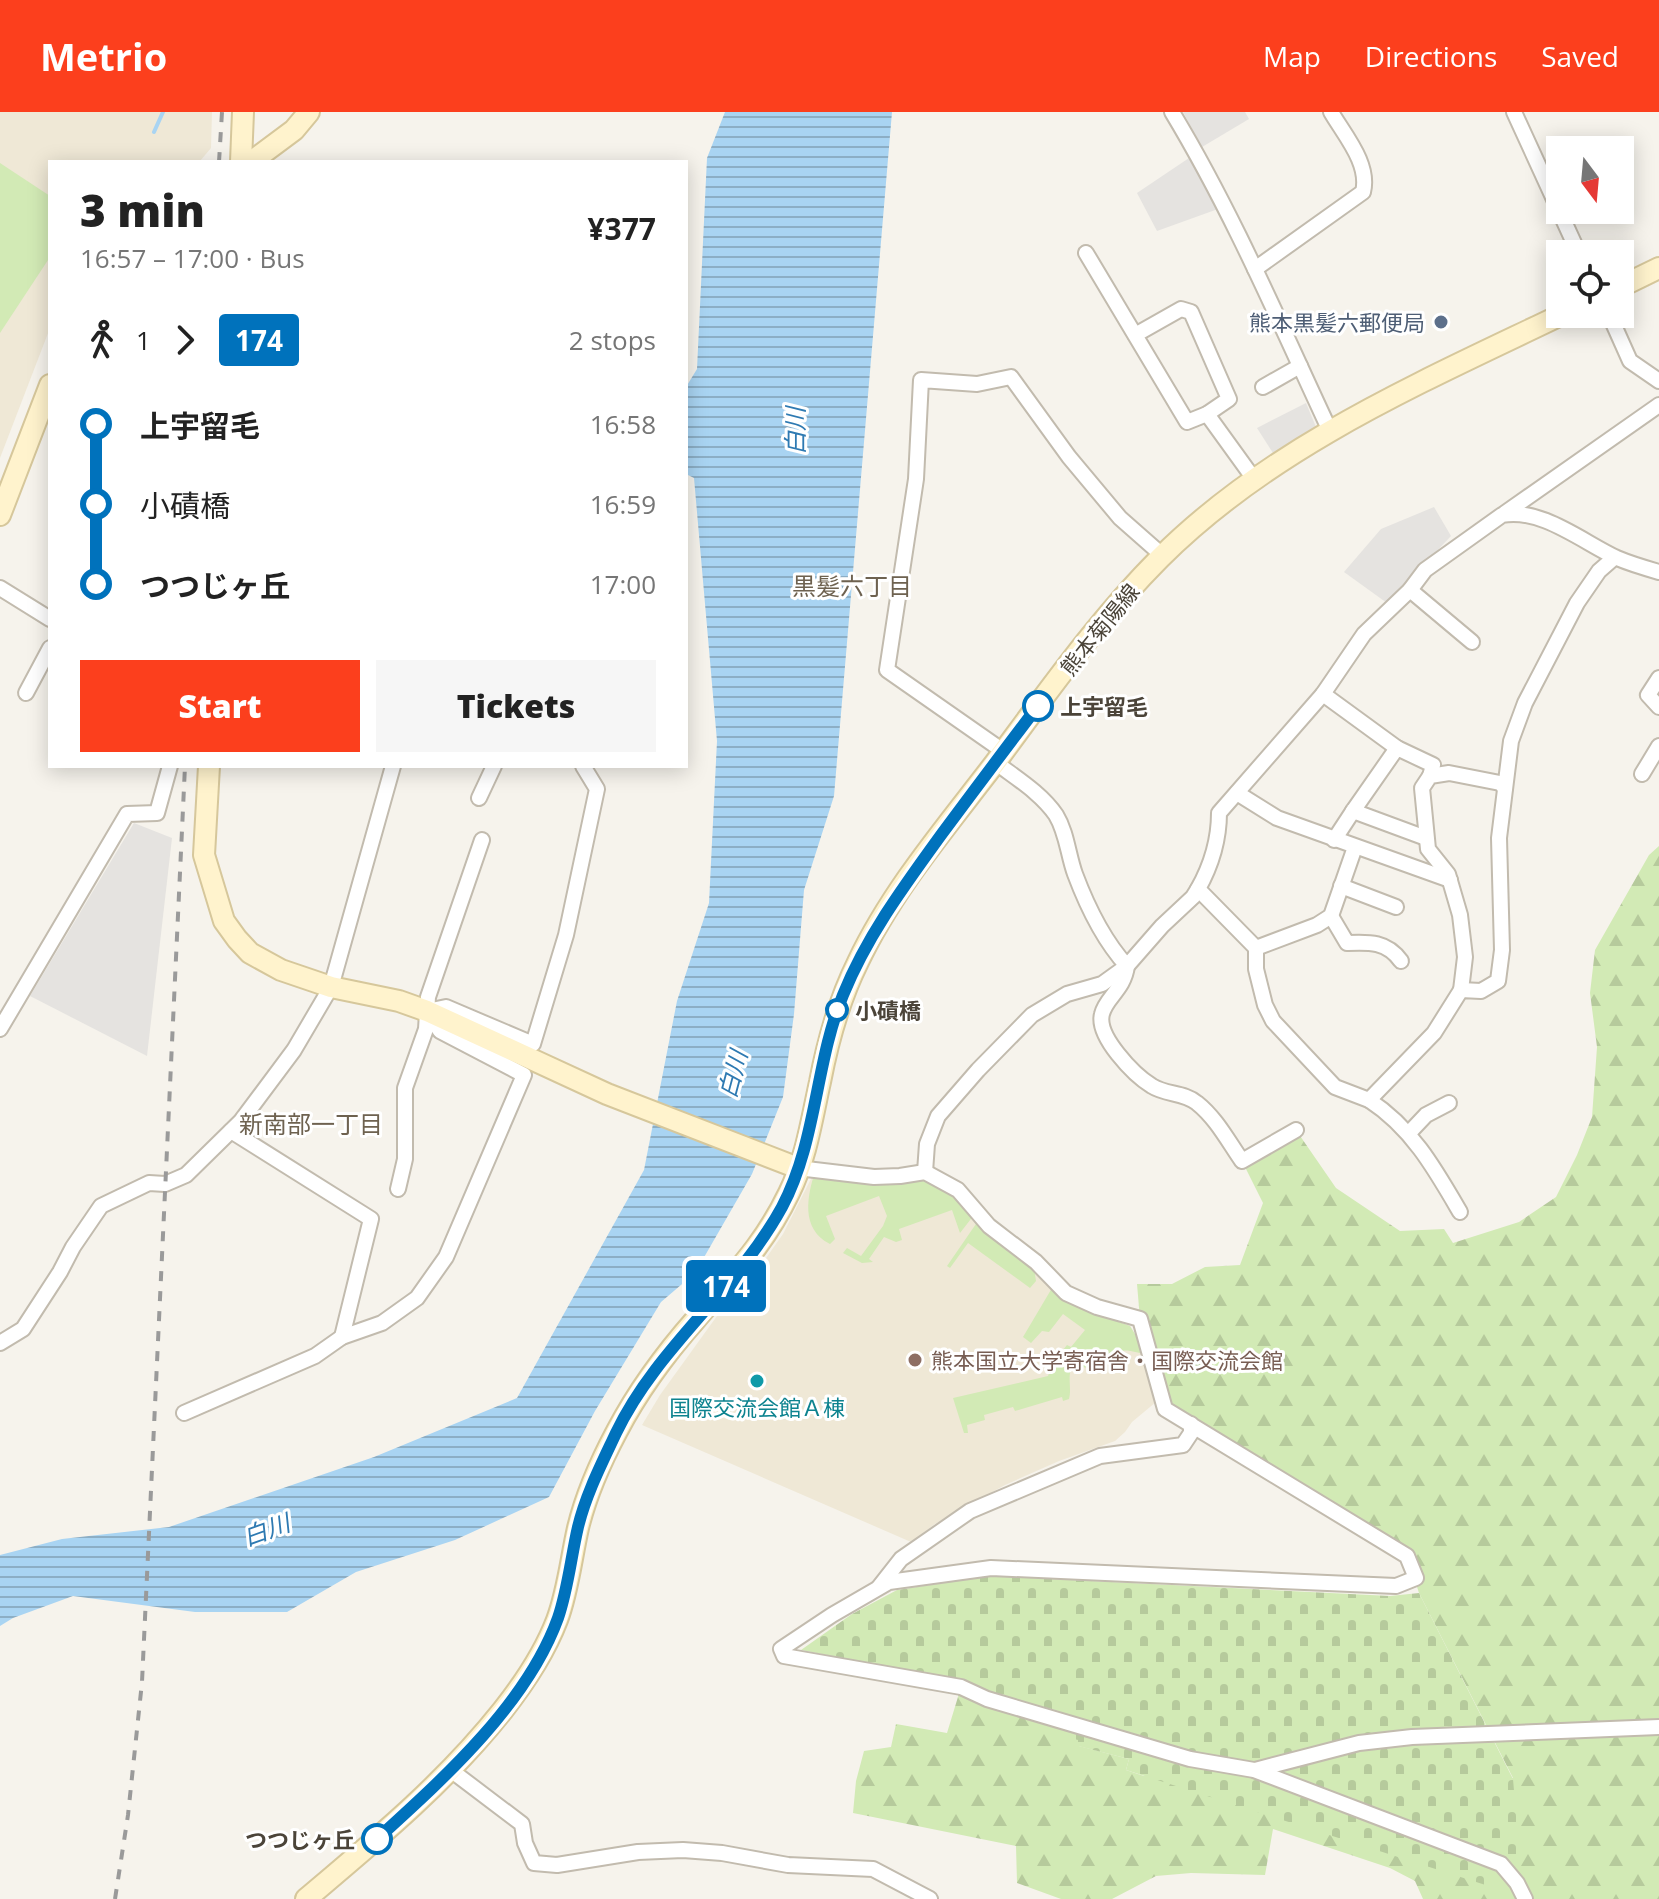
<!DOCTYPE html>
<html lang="en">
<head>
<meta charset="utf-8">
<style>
  :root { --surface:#fff; --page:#f6f6f6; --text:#222; --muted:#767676; --accent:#fc3f1d }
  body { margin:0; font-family:"Open Sans","Noto Sans JP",sans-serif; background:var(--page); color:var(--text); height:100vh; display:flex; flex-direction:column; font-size:30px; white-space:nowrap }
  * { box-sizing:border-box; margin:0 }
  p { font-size:26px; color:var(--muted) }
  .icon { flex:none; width:44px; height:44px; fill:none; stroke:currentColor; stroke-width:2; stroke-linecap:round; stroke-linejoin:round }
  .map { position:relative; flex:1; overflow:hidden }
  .sheet { position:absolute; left:48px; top:48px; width:640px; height:608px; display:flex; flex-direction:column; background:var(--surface); border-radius:0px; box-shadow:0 4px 20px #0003 }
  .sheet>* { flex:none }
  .badge { padding:0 16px; border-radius:6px; font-size:28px; line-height:52px }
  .needle { width:52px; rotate:164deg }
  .buttons { position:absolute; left:1546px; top:24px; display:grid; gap:16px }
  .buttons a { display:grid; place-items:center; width:88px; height:88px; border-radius:0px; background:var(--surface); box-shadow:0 4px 20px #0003; font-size:40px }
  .map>.badge { position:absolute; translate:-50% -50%; box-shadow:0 0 0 4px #fff }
  .legs { display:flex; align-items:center; gap:12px; height:88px; padding:0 32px; font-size:26px }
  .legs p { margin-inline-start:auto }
  .head { display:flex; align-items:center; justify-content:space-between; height:136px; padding:0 32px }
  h1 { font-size:44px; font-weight:800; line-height:60px }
  .action { display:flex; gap:16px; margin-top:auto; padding:16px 32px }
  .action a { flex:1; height:92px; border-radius:0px; background:var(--accent); color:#fff; font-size:32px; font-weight:800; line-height:92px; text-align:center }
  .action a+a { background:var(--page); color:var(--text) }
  ul { padding:0 32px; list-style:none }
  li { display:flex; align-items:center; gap:28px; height:80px; font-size:30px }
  li i { display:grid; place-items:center; width:12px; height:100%; margin:0 10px; background:currentColor }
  li i::after { content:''; width:20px; height:20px; margin:-10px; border:6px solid; border-radius:50%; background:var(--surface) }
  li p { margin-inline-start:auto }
  li:first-child i { background:linear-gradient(#0000 50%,currentColor 0) }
  li:last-child i { background:linear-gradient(currentColor 50%,#0000 0) }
  header { display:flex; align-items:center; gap:48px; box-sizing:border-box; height:112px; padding:0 40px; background:var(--accent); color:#fff }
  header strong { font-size:38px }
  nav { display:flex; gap:44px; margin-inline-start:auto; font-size:28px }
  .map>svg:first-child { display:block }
</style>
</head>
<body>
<header>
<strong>Metrio</strong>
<nav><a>Map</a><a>Directions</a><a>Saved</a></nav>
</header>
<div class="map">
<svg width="1659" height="1787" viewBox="0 0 1659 1787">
  <defs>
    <pattern id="forest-firs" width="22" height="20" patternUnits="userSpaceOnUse" patternTransform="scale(2)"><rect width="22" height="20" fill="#d2eab5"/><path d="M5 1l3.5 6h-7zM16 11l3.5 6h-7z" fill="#b6ca9c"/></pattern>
    <pattern id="cemetery-stones" width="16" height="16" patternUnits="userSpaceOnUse" patternTransform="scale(2)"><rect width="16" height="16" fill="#d2eab5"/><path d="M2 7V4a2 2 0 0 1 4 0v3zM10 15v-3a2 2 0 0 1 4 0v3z" fill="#b6ca9c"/></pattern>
    <pattern id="water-rules" width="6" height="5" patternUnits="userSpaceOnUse" patternTransform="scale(2)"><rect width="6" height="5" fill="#a9d4f2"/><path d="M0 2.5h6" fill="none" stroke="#8caec5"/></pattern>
  </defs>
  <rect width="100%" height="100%" fill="#f6f3ec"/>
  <g fill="#efe8d6">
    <polygon points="0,0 212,0 211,36 200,49 50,50 50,216 0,346"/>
    <polygon points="816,1057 870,1072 916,1067 942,1074 1063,1186 1080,1196 1130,1214 1138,1227 1156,1290 1132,1310 1125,1320 1115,1329 1059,1349 1005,1373 935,1412 911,1430 642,1313 660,1283 722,1197 754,1163 783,1122"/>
  </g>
  <g fill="#d2eab5">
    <polygon points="0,51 50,84 50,145 0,221"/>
    <path d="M816,1057L870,1072L925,1067L953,1079L974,1103L960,1121L952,1098L899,1117L902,1128L896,1130L884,1125L869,1147L873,1150L862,1151L843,1141L847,1136L861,1144L883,1114L887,1104L879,1084L826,1104L835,1127L830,1132C800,1117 807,1083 816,1057Z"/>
    <polygon points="978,1109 1034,1156 1036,1169 1030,1176 968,1131 950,1156 947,1154"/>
    <path d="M1052,1176L1080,1196L1130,1214L1138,1227L1144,1242C1114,1234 1125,1240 1104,1253C1095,1258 1081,1255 1072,1254C1067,1266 1072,1276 1069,1287L1063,1289L1062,1285L1015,1299L1013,1295L984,1303L985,1308L967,1313L968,1321H964L953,1286L1048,1264L1051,1256L1047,1250L1052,1251L1067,1233L1071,1235L1085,1218L1063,1202L1049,1220L1042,1219L1031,1231L1023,1225Z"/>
  </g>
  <polygon fill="url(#forest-firs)" points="1659,734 1659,1787 1423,1787 1415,1769 1390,1756 1273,1717 1265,1763 1191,1761 1156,1764 1112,1787 1061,1787 1017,1771 1016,1734 853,1701 856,1669 864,1639 891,1635 896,1612 947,1621 961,1575 1060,1599 1079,1628 1079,1634 1129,1647 1126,1658 1144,1664 1513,1666 1419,1481 1407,1444 1165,1297 1140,1207 1137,1172 1172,1172 1205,1155 1240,1153 1263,1091 1242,1049 1296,1018 1336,1076 1400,1119 1444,1117 1453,1131 1519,1110 1556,1085 1577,1043 1592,1005 1597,935 1590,881 1595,838 1649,743"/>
  <polygon fill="url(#cemetery-stones)" points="989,1464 1390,1484 1419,1481 1513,1667 1523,1785 1126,1658 1129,1647 1078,1634 1078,1628 1053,1621 1059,1599 874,1552 801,1538 852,1502 897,1478"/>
  <g fill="#e5e3e0">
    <polygon points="1183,0 1245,0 1249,7 1202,35"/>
    <polygon points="1192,44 1218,97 1157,119 1137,81"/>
    <polygon points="1306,291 1316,315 1273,341 1257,316"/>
    <polygon points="1434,395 1451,424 1387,491 1344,460 1381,417"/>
    <polygon points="134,711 172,726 147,944 30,884"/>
  </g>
  <polygon fill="url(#water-rules)" points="725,0 892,0 834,684 804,778 794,902 783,985 752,1062 695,1161 661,1190 595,1299 549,1385 455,1428 356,1460 287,1500 195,1500 73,1484 13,1506 0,1514 0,1443 62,1427 169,1415 374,1345 517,1286 644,1058 677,889 709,791 717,629 694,366 686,362 686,275 697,257 707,46"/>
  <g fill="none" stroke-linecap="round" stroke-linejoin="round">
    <polyline stroke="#a9d4f2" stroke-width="4" points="154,20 163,0"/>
    <defs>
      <g id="street">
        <path d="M1172,0C1233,101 1280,212 1330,319"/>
        <polyline points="1514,0 1579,142"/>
        <polyline points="1086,141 1187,310 1207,302 1229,287 1191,200 1181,197 1135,223"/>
        <path d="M1255,157L1363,80C1370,52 1345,24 1331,0"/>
        <polyline points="1609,202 1630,249 1659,269"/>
        <polyline points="1263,275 1300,254"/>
        <polyline points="1207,302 1254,367"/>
        <polyline points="1505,401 1659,293"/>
        <path d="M1615,445L1599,459L1577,491L1525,591L1511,629L1499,726L1502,838L1498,869L1481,879L1461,878L1434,921L1369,988L1335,975L1273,909L1265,893L1256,857V836L1198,777C1212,752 1219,729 1219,701L1323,582L1364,522L1410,478L1425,458L1502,403C1541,395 1584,431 1617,446C1631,452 1645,456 1659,460"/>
        <polyline points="0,476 50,507"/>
        <polyline points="1410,478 1472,530"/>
        <polyline points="1659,566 1648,583 1659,595"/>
        <polyline points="26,581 50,536"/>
        <polyline points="1323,582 1397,636"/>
        <polyline points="1003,639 887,558 916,367 921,268 977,272 1011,265 1069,345 1120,406 1162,443"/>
        <path d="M995,650C1016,666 1041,681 1056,703C1067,721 1068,743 1075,762C1087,794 1105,830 1127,854C1124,878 1106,885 1102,902C1096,924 1134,963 1152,974C1166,983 1184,980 1197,991C1216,1006 1228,1029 1242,1049L1296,1018"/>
        <polyline points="1642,662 1659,634"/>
        <polyline points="1237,681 1277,706 1450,768"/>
        <polyline points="479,686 494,654"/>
        <polyline points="1426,726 1353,699 1397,636 1433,653 1430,664"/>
        <polyline points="1334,728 1353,699"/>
        <polyline points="1341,774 1396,795"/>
        <path d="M1331,804L1347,831C1369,830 1387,829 1401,849"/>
        <polyline points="1256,836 1317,813 1331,804 1355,735"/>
        <polyline points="1461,878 1465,845 1460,803 1448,762 1428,737 1422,676 1430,664 1449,661 1500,671 1505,676"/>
        <polyline points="0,917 127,702 157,701 170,654"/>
        <path d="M1369,988C1412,1016 1435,1057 1460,1100"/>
        <polyline points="231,1019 371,1107 342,1225"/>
        <polyline points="1409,1021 1426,1003 1449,991"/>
        <polyline points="798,1056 874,1065 900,1064 925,1060 958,1078 989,1114 1036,1150 1066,1181 1097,1195 1140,1207 1165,1297 1407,1444 1416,1466 1396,1474 991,1456 889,1470 832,1503 781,1537 784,1544 961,1575 987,1587 1190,1647 1254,1658 1501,1752 1517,1771 1525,1787"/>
        <polyline points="925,1060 927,1032 938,1004 978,958 1032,903 1067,882 1102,872 1127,854 1162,814 1193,785 1198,777"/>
        <polyline points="398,1077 405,1047 405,976 426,917 428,885 482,728"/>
        <polyline points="0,1231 23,1217 60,1160 73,1135 101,1094 149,1071 165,1072 186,1063 241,1009 294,938 331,875 393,654"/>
        <polyline points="184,1301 315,1244 342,1225 382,1211 417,1186 446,1145 524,963 440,919 427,899 446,895 533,932 566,823 597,677 583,654"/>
        <polyline points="879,1475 901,1447 970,1399 1100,1344 1183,1333 1191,1321 1191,1312"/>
        <polyline points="1255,1658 1359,1631 1412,1625 1659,1615"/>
        <polyline points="452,1659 522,1712 525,1731 534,1751 557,1753 638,1740 683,1738 722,1741 788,1753 873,1757 930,1787"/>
      </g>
      <g id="secondary">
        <polyline points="241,50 243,0"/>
        <polyline points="251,50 294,18 309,0"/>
        <polyline points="1620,175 1659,156"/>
        <polyline points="0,403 50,273"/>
        <polyline points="209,654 204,743 224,809 237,827 250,841 281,858 331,875 399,889 427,899 607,982 798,1056"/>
        <path d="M306,1787C376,1728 446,1670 503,1598C525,1570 544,1542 557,1508C568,1479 571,1447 578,1416C586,1383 601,1349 617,1319C638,1279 666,1241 696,1207C733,1163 763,1135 789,1081C806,1047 812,1006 820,970C828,928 839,888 858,850C892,778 947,714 995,651C1047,581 1098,508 1160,446C1272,334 1422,270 1563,202"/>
      </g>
    </defs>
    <use href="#street" stroke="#c2bbae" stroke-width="18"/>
    <use href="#secondary" stroke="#d6c79b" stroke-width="24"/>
    <use href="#street" stroke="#fff" stroke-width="14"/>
    <use href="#secondary" stroke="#fff3cd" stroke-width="20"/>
    <g stroke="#9a9a9a" stroke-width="4" stroke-dasharray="10 10" stroke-linecap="butt">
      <polyline points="219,50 222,0"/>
      <polyline points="115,1787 128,1703 142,1570 185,654"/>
    </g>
  </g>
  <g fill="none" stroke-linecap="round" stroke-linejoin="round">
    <defs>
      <path id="line-1" d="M377,1727C443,1667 527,1592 558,1506C568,1477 571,1445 578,1415C586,1382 602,1351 616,1321C657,1235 737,1178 782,1095C817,1029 815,951 843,883C867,824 904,774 941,723C973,680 1005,637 1038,594"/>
    </defs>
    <use href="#line-1" stroke="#fff" stroke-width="18"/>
    <use href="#line-1" stroke="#0072bc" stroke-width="12"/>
  </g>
  <circle fill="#5c6f8a" stroke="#fff" stroke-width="3" cx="1441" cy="210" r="8"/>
  <g fill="#fff" stroke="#0072bc" stroke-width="4">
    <circle cx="1038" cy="594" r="14"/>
    <circle cx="837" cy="898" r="10"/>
    <circle cx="377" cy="1727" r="14"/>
  </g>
  <circle fill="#8d6e63" stroke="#fff" stroke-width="3" cx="915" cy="1248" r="8"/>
  <circle fill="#0f9aa8" stroke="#fff" stroke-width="3" cx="757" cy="1269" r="8"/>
  <g text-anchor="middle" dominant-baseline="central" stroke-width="6" stroke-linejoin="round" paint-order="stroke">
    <g font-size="22" fill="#4e5e75" stroke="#fff" text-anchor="end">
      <text x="1425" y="210">熊本黒髪六郵便局</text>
    </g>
    <g font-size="22" fill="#4b4439" stroke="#fff">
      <text transform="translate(1099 517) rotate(-51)">熊本菊陽線</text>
    </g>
    <g font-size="22" font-weight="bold" fill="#4b4439" stroke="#fff" text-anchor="start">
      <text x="1060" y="594">上宇留毛</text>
      <text x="855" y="898">小磧橋</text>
      <text x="355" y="1727" text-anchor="end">つつじヶ丘</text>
    </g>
    <g font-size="22" fill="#785e54" stroke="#fff" text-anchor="start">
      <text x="931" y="1248">熊本国立大学寄宿舎・国際交流会館</text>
    </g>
    <g font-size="22" fill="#0d838f" stroke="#fff">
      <text x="757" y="1295">国際交流会館Ａ棟</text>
    </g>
    <g font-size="24" font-style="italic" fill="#2e7ab2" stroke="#fff">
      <text transform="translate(794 319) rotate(-90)">白川</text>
      <text transform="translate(732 962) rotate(-75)">白川</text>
      <text transform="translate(266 1417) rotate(-20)">白川</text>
    </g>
    <g font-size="24" fill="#6e6250" stroke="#fff">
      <text x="852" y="473">黒髪六丁目</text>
      <text x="311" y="1011">新南部一丁目</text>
    </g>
  </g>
</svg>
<div class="buttons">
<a><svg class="needle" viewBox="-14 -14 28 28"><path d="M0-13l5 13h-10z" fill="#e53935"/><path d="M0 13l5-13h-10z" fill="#767676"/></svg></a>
<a><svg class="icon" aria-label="locate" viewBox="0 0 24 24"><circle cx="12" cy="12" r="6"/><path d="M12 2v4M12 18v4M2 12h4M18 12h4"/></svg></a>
</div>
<b class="badge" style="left:726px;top:1174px;background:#0072bc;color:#fff">174</b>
<section class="sheet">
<div class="head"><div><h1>3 min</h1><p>16:57 – 17:00 · Bus</p></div><b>¥377</b></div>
<div class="legs"><svg class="icon" aria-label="walk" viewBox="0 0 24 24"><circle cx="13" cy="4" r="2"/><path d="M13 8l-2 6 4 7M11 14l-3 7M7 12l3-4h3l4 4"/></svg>1<svg class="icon" aria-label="forward" viewBox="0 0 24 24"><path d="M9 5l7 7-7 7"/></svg><b class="badge" style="background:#0072bc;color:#fff">174</b><p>2 stops</p></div>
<ul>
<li><i style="color:#0072bc"></i><b>上宇留毛</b><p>16:58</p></li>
<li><i style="color:#0072bc"></i><span>小磧橋</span><p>16:59</p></li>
<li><i style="color:#0072bc"></i><b>つつじヶ丘</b><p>17:00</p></li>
</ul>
<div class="action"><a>Start</a><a>Tickets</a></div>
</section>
</div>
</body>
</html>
